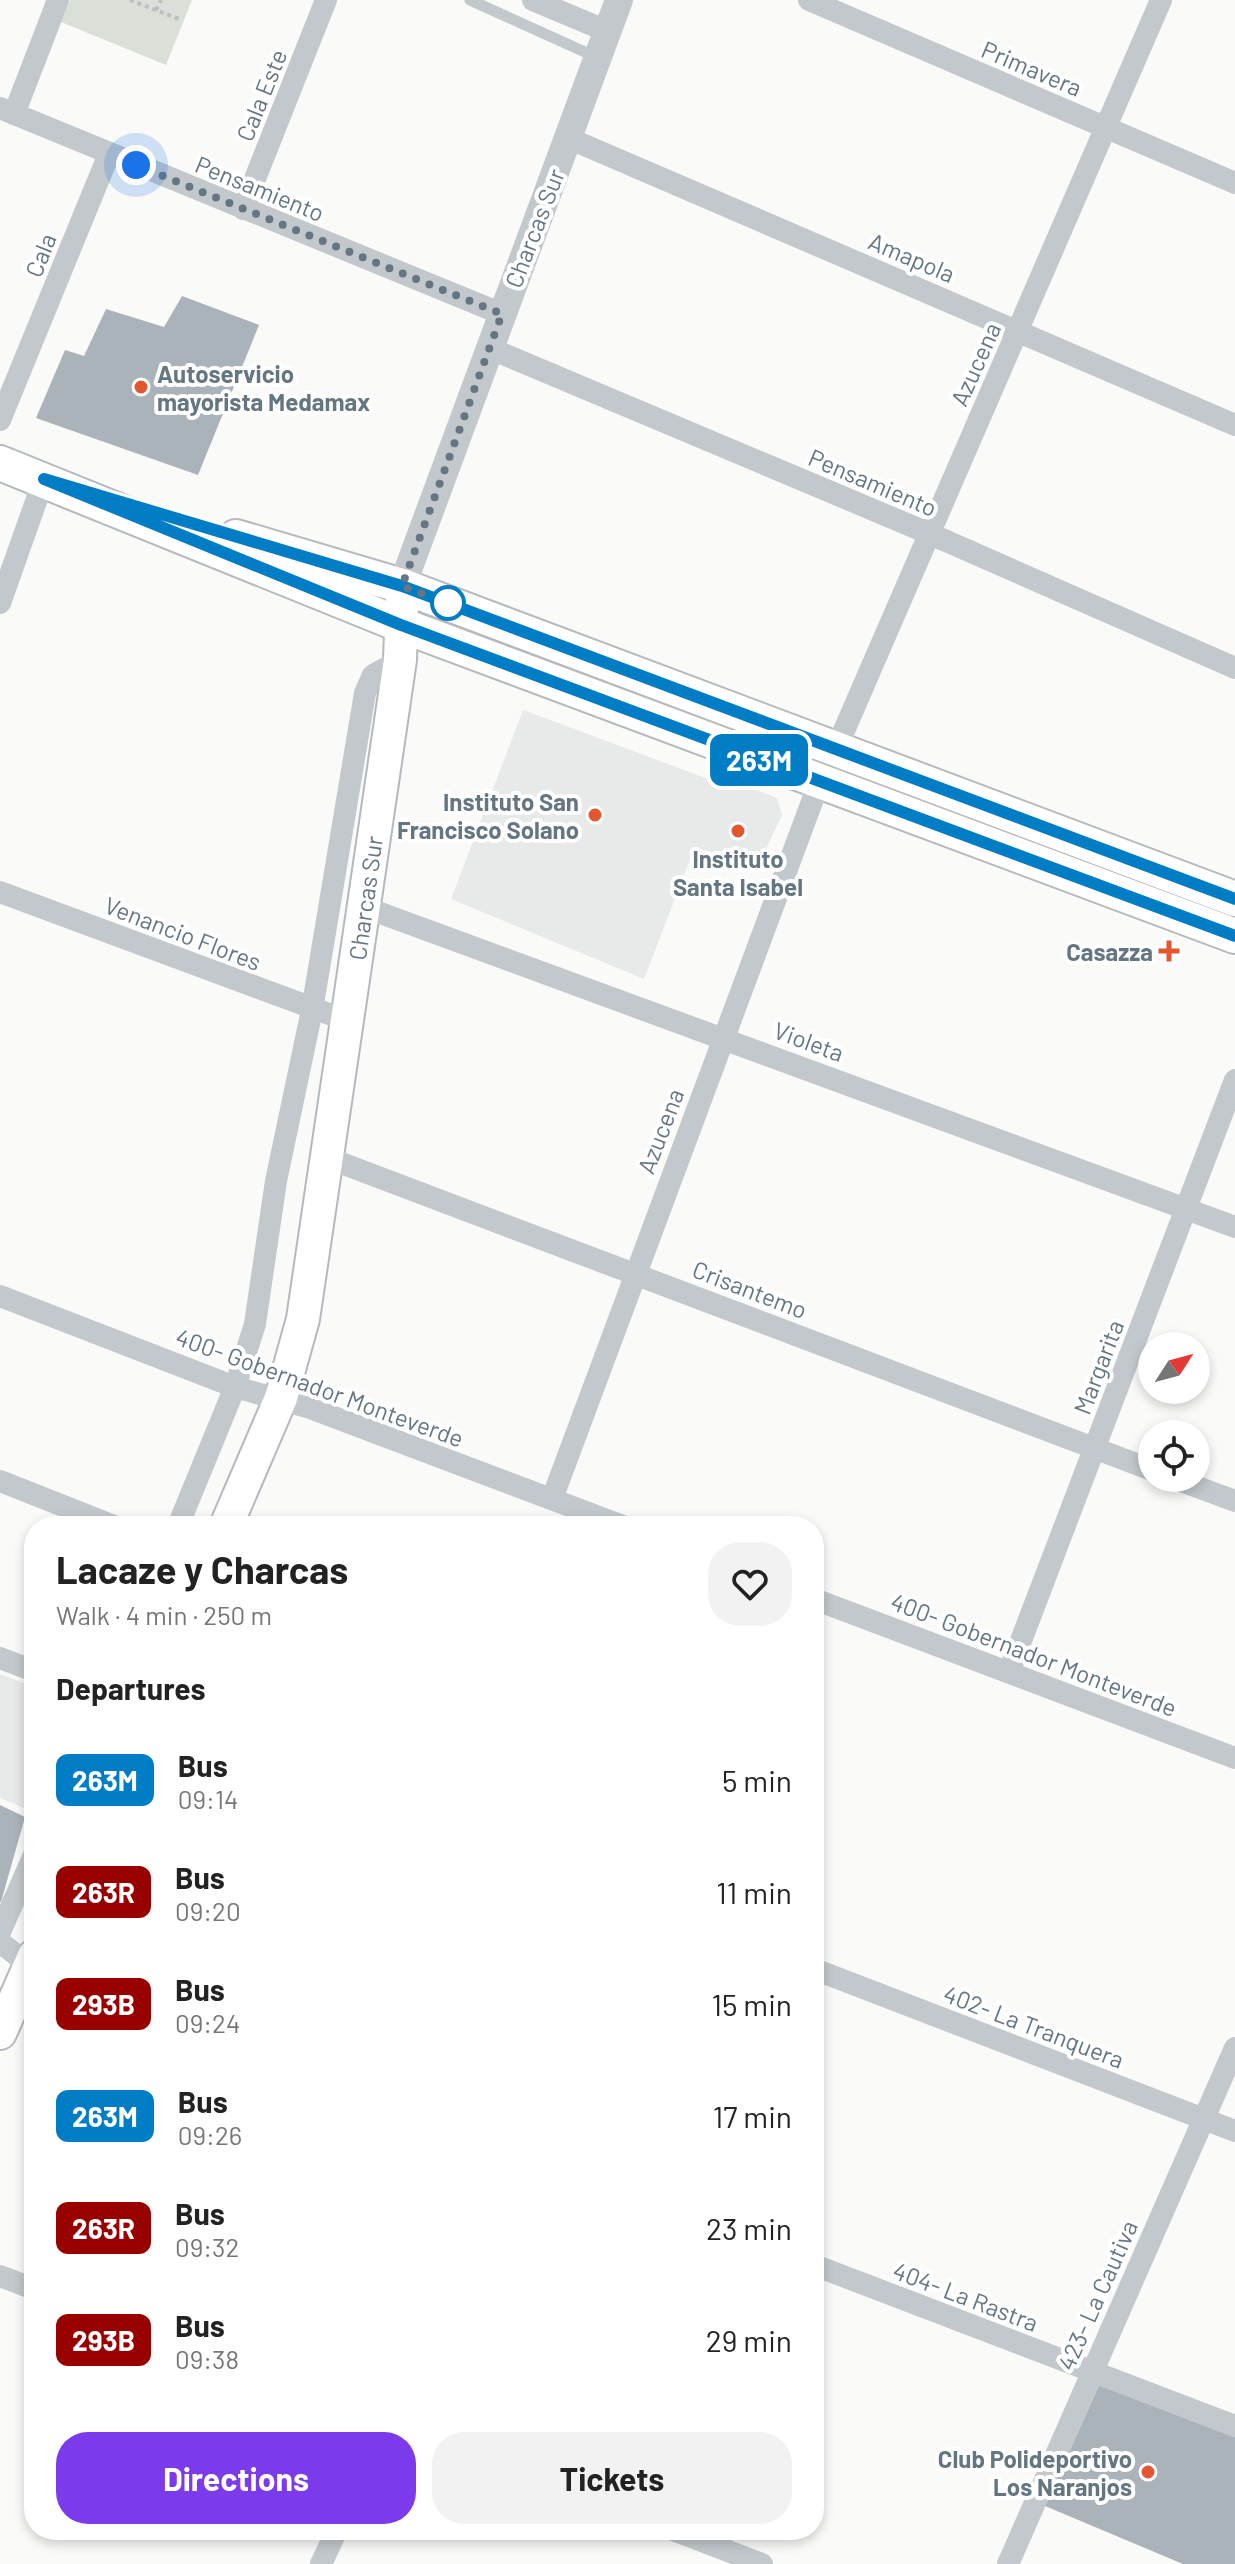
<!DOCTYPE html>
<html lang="en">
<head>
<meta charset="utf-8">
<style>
  :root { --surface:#fff; --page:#f2f2f2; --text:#222; --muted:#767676; --accent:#7c3aed }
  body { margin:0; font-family:Barlow,sans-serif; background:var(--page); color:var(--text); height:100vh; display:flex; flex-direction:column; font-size:30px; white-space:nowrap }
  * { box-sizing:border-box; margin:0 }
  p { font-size:26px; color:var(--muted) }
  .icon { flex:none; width:44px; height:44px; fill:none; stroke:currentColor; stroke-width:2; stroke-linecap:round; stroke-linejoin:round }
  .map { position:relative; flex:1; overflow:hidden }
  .side { position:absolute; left:24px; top:1516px; width:800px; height:1024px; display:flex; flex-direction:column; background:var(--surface); border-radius:32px; box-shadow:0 4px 12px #0003 }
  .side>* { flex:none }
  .badge { padding:0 16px; border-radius:12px; font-size:28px; line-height:52px }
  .needle { width:52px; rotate:54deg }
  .controls { position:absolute; left:1138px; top:1332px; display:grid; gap:16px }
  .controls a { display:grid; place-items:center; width:72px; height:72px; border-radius:50%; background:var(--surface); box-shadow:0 4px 12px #0003; font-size:40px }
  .you { position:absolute; width:40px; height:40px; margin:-20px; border:6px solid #fff; border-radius:50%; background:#1a73e8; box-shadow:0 0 0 12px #1a73e833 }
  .map>.badge { position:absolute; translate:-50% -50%; box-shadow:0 0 0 4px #fff }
  h2 { padding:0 32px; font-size:30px; line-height:72px }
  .round { display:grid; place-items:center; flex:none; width:84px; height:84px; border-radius:32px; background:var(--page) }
  .summary { display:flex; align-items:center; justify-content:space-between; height:136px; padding:0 32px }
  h1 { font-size:38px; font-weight:700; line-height:60px }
  .primary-button { display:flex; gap:16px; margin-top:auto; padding:16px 32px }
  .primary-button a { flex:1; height:92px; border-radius:32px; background:var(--accent); color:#fff; font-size:32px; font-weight:700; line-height:92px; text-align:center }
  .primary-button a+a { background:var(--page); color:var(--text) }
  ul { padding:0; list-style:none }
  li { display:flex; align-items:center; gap:24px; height:112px; padding:0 32px }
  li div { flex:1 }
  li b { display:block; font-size:30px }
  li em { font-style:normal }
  li .badge { min-width:88px; font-weight:700; text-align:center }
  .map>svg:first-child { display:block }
</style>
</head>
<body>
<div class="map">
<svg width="1235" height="2564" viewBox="0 0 1235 2564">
  <rect width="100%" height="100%" fill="#fafaf8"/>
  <g fill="#e8e9e9">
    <polygon points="523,710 719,783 724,777 777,798 782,815 757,868 695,847 644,979 451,899"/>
    <polygon points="0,1674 34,1687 34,1798 29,1810 0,1798"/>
  </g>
  <polygon fill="#dadfd7" points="70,0 192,0 166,65 61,22"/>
  <g fill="#aab3b9">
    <polygon points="182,296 259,325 198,475 36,418 65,350 84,356 106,309 164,327"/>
    <polygon points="0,1805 25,1817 1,1902 0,1902"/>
    <polygon points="1099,2385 1235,2437 1235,2564 1183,2564 1045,2506"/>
  </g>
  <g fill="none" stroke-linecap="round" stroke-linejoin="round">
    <defs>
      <g id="secondary">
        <polyline points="226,1526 281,1398 303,1319 400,660 402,599"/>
        <polyline points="0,2033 34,1956"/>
      </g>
      <g id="primary">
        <polyline points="0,463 401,625 1235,936"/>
        <polyline points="236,537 402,586 1235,899"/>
      </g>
    </defs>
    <use href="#secondary" stroke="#b3babf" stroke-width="36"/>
    <use href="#primary" stroke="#b5babe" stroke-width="38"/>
    <g stroke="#bbbfc2" stroke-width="4" stroke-dasharray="4 4" stroke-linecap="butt">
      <polyline points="130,0 179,19"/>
      <polyline points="156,10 161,0"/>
    </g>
    <polyline stroke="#c3c8cc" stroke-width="11" points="470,0 596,57"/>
    <g stroke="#c3c8cc" stroke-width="22">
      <polyline points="533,0 607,31"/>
      <polyline points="809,0 1235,183"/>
      <polyline points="0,108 502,314"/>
      <polyline points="14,114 58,0"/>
      <polyline points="568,138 1235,425"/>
      <polyline points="243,209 326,0"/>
      <polyline points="489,348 928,533 1235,668"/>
      <polyline points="0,420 109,154"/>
      <polyline points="0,603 44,479"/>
      <polyline points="836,749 1161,0"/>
      <polyline points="0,892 348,1021"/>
      <polyline points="364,907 1235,1227"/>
      <polyline points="328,1158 1152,1470"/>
      <polyline points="0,1296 235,1387 310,1408 623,1526"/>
      <polyline points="1173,1478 1235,1501"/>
      <polyline points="0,1481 114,1526"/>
      <polyline points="552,1499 819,783"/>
      <polyline points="178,1526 235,1387 255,1324 276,1181 312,1010 365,693 373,675 400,660"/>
      <polyline points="814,1599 1235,1758"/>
      <polyline points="0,1658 34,1671"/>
      <polyline points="1009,1672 1235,1080"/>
      <polyline points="0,1932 34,1855"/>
      <polyline points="0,1942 34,1969"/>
      <polyline points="814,1969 1235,2131"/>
      <polyline points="814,2265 1235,2426"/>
      <polyline points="0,2276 34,2289"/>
      <polyline points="673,2530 762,2564"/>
      <polyline points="321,2564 337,2530"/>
      <polyline points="1008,2564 1235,2048"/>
    </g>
    <polyline stroke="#c3c8cc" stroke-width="28" points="402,586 619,0"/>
    <use href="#secondary" stroke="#fff" stroke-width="32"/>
    <use href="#primary" stroke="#fff" stroke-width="34"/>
  </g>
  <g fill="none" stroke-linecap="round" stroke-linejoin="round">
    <defs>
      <polyline id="line" points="1235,899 402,586 44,479 401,625 1235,936"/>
    </defs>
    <use href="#line" stroke="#fff" stroke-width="18"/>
    <use href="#line" stroke="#007dc5" stroke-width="12"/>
    <polyline stroke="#657683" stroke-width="8" stroke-dasharray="0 14.4" points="136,165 502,314 402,586 448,603"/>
  </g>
  <g fill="#e4572e" stroke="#fff" stroke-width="3">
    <circle cx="141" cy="387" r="8"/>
    <circle cx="595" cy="815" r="8"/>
    <circle cx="738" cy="831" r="8"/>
    <path d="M1165 939h8v8h8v8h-8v8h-8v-8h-8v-8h8z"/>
    <circle cx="1148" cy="2472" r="8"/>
  </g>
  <circle fill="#fff" stroke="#007dc5" stroke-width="4" cx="448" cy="603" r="16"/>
  <g text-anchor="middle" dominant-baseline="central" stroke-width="8" stroke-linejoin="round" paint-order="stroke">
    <g font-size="24" fill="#657683" stroke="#fff">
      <text transform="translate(1032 68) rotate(23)">Primavera</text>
      <text transform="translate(261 95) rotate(-68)">Cala Este</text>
      <text transform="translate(260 188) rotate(22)">Pensamiento</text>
      <text transform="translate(534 228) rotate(-69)">Charcas Sur</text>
      <text transform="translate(40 255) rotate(-68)">Cala</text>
      <text transform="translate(912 257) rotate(23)">Amapola</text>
      <text transform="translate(975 364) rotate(-66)">Azucena</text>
      <text transform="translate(873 482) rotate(23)">Pensamiento</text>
      <text transform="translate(365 898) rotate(-82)">Charcas Sur</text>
      <text transform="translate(183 933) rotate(21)">Venancio Flores</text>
      <text transform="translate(809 1041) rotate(20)">Violeta</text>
      <text transform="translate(660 1131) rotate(-69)">Azucena</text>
      <text transform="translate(750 1289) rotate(21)">Crisantemo</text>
      <text transform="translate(1098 1367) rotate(-69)">Margarita</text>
      <text transform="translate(320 1387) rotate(20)">400- Gobernador Monteverde</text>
      <text transform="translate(1034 1654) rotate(21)">400- Gobernador Monteverde</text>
      <text transform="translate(1034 2026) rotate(21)">402- La Tranquera</text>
      <text transform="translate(1097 2295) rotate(-66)">423- La Cautiva</text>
      <text transform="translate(966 2296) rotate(21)">404- La Rastra</text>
    </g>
    <g font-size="24" font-weight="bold" fill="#657683" stroke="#fff" text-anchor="end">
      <text x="157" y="373" text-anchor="start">Autoservicio<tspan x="157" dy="28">mayorista Medamax</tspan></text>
      <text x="579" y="801">Instituto San<tspan x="579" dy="28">Francisco Solano</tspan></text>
      <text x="738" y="858" text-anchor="middle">Instituto<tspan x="738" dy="28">Santa Isabel</tspan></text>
      <text x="1153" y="951">Casazza</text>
      <text x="1132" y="2458">Club Polideportivo<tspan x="1132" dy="28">Los Naranjos</tspan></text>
    </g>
  </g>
</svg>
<div class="controls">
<a><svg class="needle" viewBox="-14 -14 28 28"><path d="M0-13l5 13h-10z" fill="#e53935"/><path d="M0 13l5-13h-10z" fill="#767676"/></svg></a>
<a><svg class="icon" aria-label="locate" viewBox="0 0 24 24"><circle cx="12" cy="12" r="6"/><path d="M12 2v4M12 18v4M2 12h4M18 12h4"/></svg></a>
</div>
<div class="you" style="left:136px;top:165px"></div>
<b class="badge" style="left:759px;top:760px;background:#007dc5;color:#fff">263M</b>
<section class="side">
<div class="summary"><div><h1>Lacaze y Charcas</h1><p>Walk · 4 min · 250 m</p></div><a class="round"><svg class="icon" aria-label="heart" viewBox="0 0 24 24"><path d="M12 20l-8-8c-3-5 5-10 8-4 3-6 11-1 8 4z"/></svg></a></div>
<h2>Departures</h2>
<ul>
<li><span class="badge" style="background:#007dc5;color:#fff">263M</span><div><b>Bus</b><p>09:14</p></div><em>5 min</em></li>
<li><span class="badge" style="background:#990100;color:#fff">263R</span><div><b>Bus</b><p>09:20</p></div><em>11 min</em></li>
<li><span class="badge" style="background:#990100;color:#fff">293B</span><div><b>Bus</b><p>09:24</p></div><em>15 min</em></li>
<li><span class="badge" style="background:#007dc5;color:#fff">263M</span><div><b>Bus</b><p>09:26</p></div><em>17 min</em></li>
<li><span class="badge" style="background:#990100;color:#fff">263R</span><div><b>Bus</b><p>09:32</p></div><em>23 min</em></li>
<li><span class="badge" style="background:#990100;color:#fff">293B</span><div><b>Bus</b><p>09:38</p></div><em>29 min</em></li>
</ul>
<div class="primary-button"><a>Directions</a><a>Tickets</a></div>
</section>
</div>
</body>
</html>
